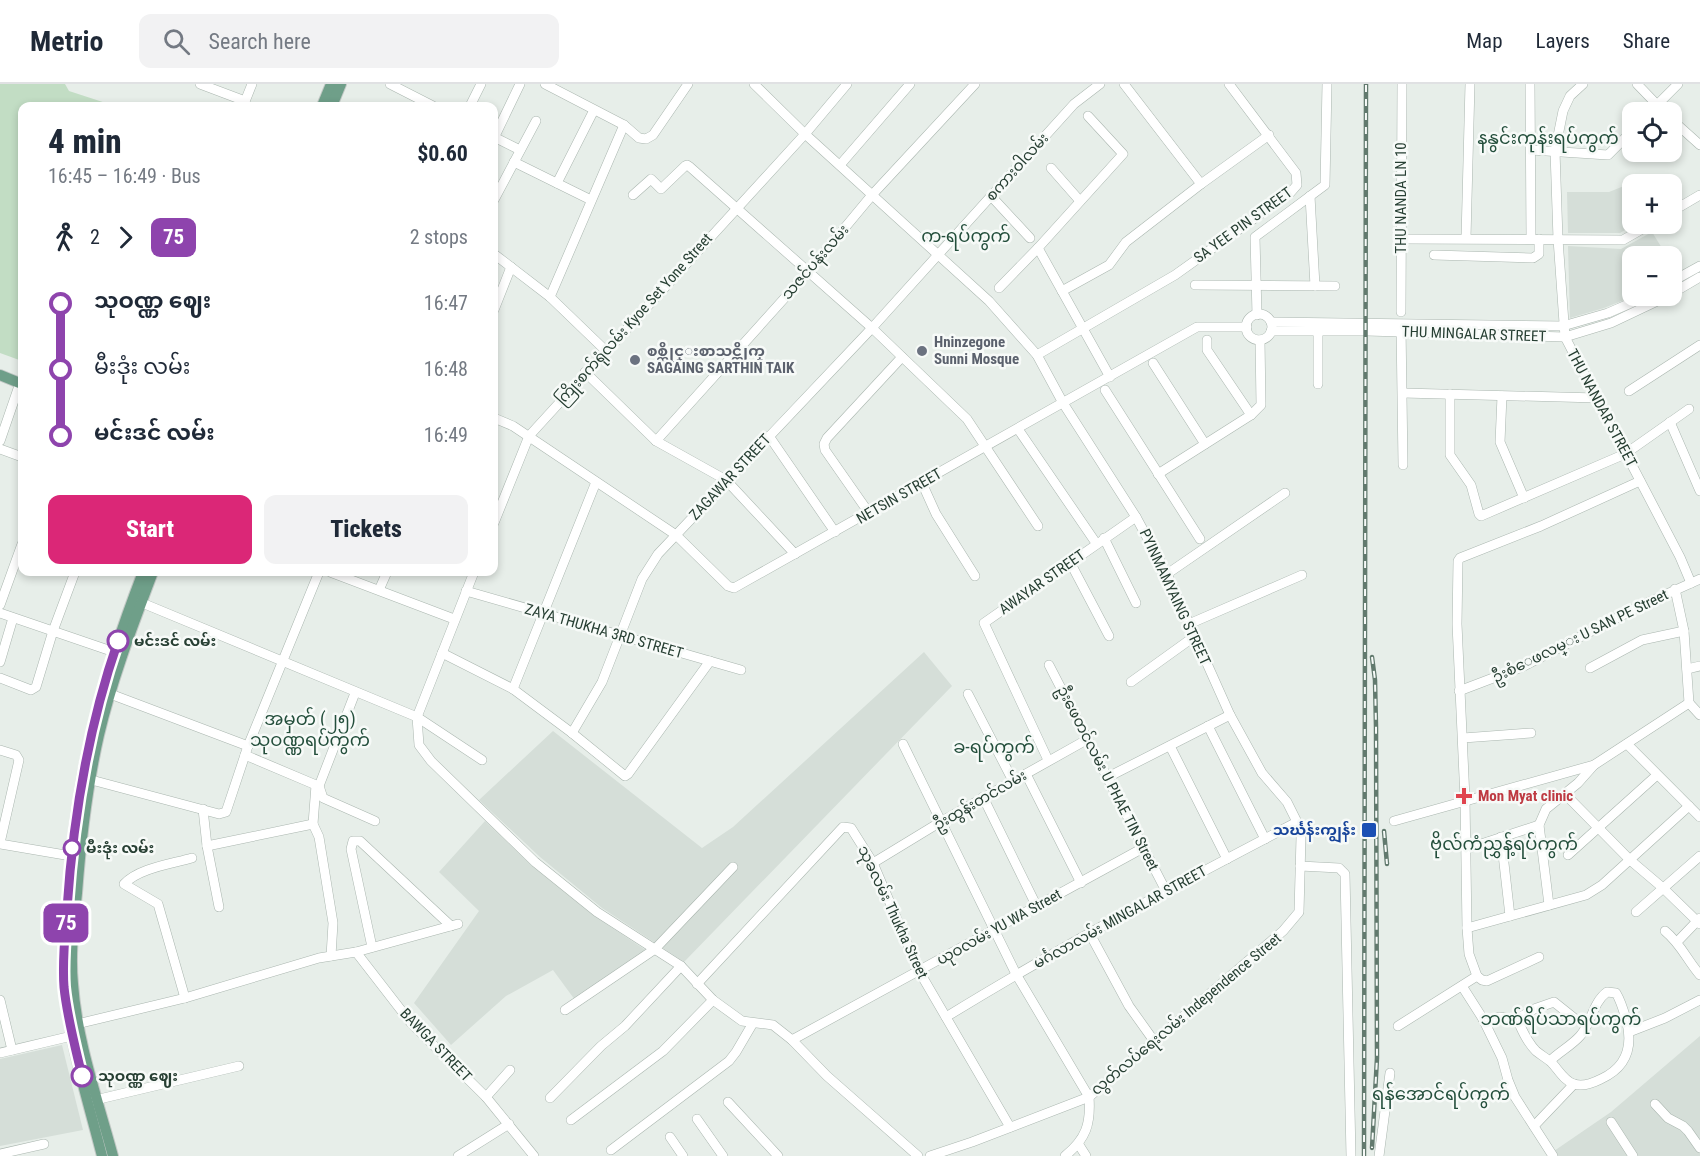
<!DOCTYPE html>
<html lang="en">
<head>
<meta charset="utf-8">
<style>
  :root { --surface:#fff; --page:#f2f2f3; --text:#1f2937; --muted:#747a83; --line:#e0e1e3; --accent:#db2777 }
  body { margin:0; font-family:"Roboto Condensed","Noto Sans Myanmar",sans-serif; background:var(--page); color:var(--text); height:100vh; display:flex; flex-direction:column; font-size:22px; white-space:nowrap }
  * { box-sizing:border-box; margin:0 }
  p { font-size:20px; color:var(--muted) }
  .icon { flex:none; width:33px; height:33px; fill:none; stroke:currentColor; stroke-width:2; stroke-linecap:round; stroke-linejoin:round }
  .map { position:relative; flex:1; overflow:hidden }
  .panel { position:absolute; left:18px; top:18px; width:480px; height:474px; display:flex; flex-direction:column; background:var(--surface); border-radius:12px; box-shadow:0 3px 9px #0003 }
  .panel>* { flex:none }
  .badge { padding:0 12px; border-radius:9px; font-size:21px; line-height:39px }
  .tools { position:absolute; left:1622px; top:18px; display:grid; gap:12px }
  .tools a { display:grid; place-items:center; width:60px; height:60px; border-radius:12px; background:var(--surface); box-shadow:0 3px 9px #0003; font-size:30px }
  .map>.badge { position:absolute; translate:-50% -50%; box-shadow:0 0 0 3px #fff }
  .legs { display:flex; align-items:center; gap:9px; height:66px; padding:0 30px; font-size:20px }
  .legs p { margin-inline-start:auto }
  .headline { display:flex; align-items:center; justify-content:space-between; height:102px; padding:0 30px }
  h1 { font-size:33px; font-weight:800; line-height:45px }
  .button { display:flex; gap:12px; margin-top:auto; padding:12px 30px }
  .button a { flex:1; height:69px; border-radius:12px; background:var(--accent); color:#fff; font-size:24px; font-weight:800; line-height:69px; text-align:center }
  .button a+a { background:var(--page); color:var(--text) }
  ul { padding:0 30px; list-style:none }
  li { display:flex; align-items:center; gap:21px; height:66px; font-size:22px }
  li i { display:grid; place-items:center; width:9px; height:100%; margin:0 8px; background:currentColor }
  li i::after { content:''; width:15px; height:15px; margin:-8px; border:4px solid; border-radius:50%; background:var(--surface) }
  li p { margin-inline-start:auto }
  li:first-child i { background:linear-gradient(#0000 50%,currentColor 0) }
  li:last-child i { background:linear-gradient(currentColor 50%,#0000 0) }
  header { display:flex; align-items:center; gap:36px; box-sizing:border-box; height:84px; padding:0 30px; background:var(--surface); border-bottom:2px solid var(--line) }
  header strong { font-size:28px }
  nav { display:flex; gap:33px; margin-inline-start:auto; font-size:21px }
  .search { width:420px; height:54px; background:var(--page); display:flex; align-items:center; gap:15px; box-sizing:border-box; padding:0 21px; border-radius:12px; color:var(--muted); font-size:22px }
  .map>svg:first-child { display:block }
</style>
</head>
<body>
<header>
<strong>Metrio</strong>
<div class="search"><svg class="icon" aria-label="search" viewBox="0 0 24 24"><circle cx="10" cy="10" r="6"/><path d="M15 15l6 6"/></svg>Search here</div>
<nav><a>Map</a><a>Layers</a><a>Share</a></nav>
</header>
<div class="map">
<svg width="1700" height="1072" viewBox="0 0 1700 1072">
  <rect width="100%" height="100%" fill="#e7eee9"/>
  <g fill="#d5ded8">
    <polygon points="1624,102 1632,115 1632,140 1635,140 1620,149 1568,149 1567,108 1609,108"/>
    <polygon points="1652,148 1665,169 1660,172 1632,172 1632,212 1634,212 1604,224 1570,234 1568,162 1621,165"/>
    <polygon points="924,568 952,602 684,878 602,824 540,773 479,716 553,647 702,764 733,743"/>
    <polygon points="485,737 532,782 593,831 647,867 575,916 553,886 506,912 451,961 414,919 479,827 439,788"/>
    <polygon points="1700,952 1700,1072 1556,1072 1554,1067 1611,1028"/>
    <polygon points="62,961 83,1046 0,1062 0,975"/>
  </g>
  <polygon fill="#c2ddc4" points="0,0 65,0 69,7 115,22 22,22 22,277 0,269"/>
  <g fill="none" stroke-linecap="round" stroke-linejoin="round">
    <defs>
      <g id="minor">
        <polyline points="200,0 245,17"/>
        <polyline points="390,0 433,22"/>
        <polyline points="545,0 624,41 639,54 646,55 653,51 688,0"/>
        <polyline points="754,0 805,50 989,217 1037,271 1063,319 1136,433 1167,490 1230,631 1262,689 1287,718 1297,738 1301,753 1299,828 1283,847 1089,1013 972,1058 930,1072"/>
        <polyline points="1124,0 1201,100"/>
        <polyline points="1530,0 1531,155"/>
        <polyline points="1583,0 1570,12 1563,27 1555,67 1558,155 1565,253 1680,473 1691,499"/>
        <polyline points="1637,0 1664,28"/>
        <polyline points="244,20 252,0"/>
        <polyline points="470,22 481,0"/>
        <polyline points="1650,28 1678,0"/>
        <polyline points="1088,32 1123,70 1038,164 1110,293"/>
        <polyline points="1671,35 1700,61"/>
        <polyline points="494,53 520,66"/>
        <polyline points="494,54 520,0"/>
        <polyline points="1531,66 1608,71 1632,47"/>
        <polyline points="514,78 591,116"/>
        <polyline points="840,81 910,0"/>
        <polyline points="1051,84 1080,117"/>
        <polyline points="557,99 594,26"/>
        <polyline points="633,111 651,95 661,105 685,82 687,81 690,83 872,244 967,335 1038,442"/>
        <polyline points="991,112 1030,154"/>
        <polyline points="1310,112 1315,202"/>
        <polyline points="494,116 536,37"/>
        <polyline points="1671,128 1700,111"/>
        <polyline points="1466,154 1470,0"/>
        <polyline points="1401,155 1623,156 1651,140"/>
        <polyline points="494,170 550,213 605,266"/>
        <polyline points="1434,171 1533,174 1539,170 1539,155"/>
        <polyline points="1671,198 1700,182"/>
        <polyline points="1195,201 1335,202"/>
        <polyline points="999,204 1038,164"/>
        <polyline points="1062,207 1109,181 1126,158 1201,100 1269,51"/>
        <polyline points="1671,210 1700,193"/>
        <polyline points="550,213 624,41"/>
        <polyline points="494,226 511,183"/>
        <polyline points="1401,228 1402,0"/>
        <circle cx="1259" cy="243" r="13"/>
        <polyline points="1257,231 1255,153 1325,101 1327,0"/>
        <polyline points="1271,238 1563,242 1608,229 1647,212"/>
        <polyline points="1401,242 1403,381"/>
        <polyline points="1271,247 1367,247 1565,253 1611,239 1668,212"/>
        <polyline points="1207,256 1207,266 1251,331"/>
        <polyline points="1037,271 1175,191 1290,109 1297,101 1296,89 1229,0"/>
        <polyline points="1153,279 1205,360"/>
        <polyline points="585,288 656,357 726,396 795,470"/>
        <polyline points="1318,300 1318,247"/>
        <polyline points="1105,306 1200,455"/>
        <polyline points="1629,307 1700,261"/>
        <polyline points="1403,309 1597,314"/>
        <polyline points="1450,310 1450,371 1471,401 1479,430 1481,432 1625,370 1689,325"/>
        <polyline points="1502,312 1500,358 1524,414"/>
        <polyline points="494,334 513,342 676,451 728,502 734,504 1197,243 1247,243"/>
        <polyline points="1670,338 1700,407"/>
        <polyline points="1018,345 1096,459"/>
        <polyline points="769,352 835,448"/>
        <polyline points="0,357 20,299"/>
        <polyline points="656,357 808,188 872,111 975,0"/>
        <polyline points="0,365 22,373"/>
        <polyline points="1158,390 1251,331 1261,321 1260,256"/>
        <polyline points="922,399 936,430 975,492"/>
        <polyline points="869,429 825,366 824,360 827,354 902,273"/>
        <polyline points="494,439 529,352 805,50 847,0"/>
        <polyline points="1104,454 1136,519"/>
        <polyline points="1070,478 1109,552"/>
        <polyline points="330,488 454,535"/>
        <polyline points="474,488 417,633 419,661 431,677 535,778 597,828 681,882 713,916 742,937 773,941 792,956 827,992 918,1072"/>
        <polyline points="1167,490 1285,409"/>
        <polyline points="1675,505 1684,547 1689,619"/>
        <polyline points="379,506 387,488"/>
        <polyline points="466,507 741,586"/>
        <polyline points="135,516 417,633 482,676"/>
        <polyline points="0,521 22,460"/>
        <polyline points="0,529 120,570"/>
        <polyline points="1189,540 1302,491"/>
        <polyline points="442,569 513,605 572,649 625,692 628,690 710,577"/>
        <polyline points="0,578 13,534"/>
        <polyline points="1049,581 1166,807"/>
        <polyline points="1590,584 1642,556 1684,547"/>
        <polyline points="1687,585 1700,582"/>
        <polyline points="0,594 31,606 36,603 53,547 75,488"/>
        <polyline points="1131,598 1195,552"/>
        <polyline points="513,605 596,398"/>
        <polyline points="1459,607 1522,583 1640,522 1700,495"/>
        <polyline points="105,608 248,662"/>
        <polyline points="968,610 1013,697"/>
        <polyline points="1689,619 1700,631"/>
        <polyline points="1208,642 1265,755"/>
        <polyline points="572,649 602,598 642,495 658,470 872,244 1074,20 1100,0"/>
        <polyline points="1463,654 1531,649"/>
        <path d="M903,660L1016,890L1089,1013C1091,1040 1086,1055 1065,1072"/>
        <polyline points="1627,660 1700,733"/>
        <polyline points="1170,662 1227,775"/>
        <polyline points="0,666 16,671 19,676 0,759"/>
        <polyline points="245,671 316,701"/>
        <polyline points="1048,676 984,539 1136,433"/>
        <polyline points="1026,690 1081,799"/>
        <polyline points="1108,693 1230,631"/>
        <polyline points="84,694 219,730 226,728 248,662 319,488"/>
        <polyline points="319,702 323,714 375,737"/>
        <polyline points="1565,710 1630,776 1663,804 1700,840"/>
        <polyline points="983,713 1037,823"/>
        <polyline points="203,725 207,762 219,823"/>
        <polyline points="1394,737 1594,681 1689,619"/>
        <polyline points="1501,753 1510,832"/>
        <polyline points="0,760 77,773"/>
        <polyline points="207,762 313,740"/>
        <polyline points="1466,765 1539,741"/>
        <polyline points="1568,771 1657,691"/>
        <polyline points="873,779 942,737 1088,655"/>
        <polyline points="1300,782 1339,784 1345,790 1351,1072"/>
        <polyline points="1549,821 1539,741 1546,725 1578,699 1594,681"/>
        <polyline points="1636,828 1700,772"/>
        <polyline points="1467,844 1586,811 1602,801 1689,722"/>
        <path d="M1665,847C1681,860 1687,876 1700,891"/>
        <polyline points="1090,850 1129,922 1154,957"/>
        <polyline points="1677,858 1700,834"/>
        <polyline points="372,863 351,765 353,757 360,757 451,842"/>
        <polyline points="356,868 458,840"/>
        <polyline points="331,872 333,839 319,753 313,740 316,701 319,702 355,609"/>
        <polyline points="1477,892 1482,896 1487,897 1539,873"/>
        <polyline points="697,900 843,743 851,744 873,779 919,887 1010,1043"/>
        <polyline points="1462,902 1483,935 1489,936 1499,933 1517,935 1534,925 1554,918 1574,934 1587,940"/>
        <path d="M185,914L158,820L124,800C139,784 171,780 192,774"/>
        <polyline points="0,916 12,966"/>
        <polyline points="565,926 655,865 733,783"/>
        <path d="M946,933C1060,863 1178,800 1297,738"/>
        <polyline points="1483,935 1502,974 1508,996 1515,1013 1553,1072"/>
        <path d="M1517,935C1522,946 1527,958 1536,967C1541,971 1546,974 1551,978C1558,985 1564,997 1574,1000C1582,1003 1593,999 1601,995C1625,984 1633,965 1627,939C1624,928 1622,919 1616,909L1607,908C1593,918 1591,940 1580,952C1571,962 1559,968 1550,977"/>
        <polyline points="73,941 185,914 319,874 356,868 411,939 486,1013 534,1072"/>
        <polyline points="1398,942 1477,892 1469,870 1467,844 1465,715 1457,540 1458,477 1460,474 1541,442 1640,397"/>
        <polyline points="1629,948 1665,934 1700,916"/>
        <polyline points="792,956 1143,764"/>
        <polyline points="0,969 76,951"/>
        <polyline points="486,1013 510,986"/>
        <polyline points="550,1014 601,962 625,942 681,882"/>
        <polyline points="91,1017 239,982"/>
        <polyline points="728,1018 778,1072"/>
        <polyline points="1655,1020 1668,1034 1683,1042 1688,1047 1700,1064"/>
        <polyline points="697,1035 723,1072"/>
        <polyline points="571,1036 663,967 713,916"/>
        <polyline points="1611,1038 1633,1072"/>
        <polyline points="1534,1042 1574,1000"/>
        <polyline points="670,1053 683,1072"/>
        <polyline points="1079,1061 1086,1072"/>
        <polyline points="611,1066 729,977 736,968 753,939"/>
        <polyline points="0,1070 44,1060"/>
        <polyline points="458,1072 509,1040"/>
        <polyline points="1379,1072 1390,989"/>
      </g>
      <g id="major">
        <polyline points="322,22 331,0"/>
        <polyline points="332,22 341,0"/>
        <polyline points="0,291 22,300"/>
        <path d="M102,1072C88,1017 70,961 64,904C61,876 66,846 67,818C71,761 78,703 92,647C105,593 123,540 143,488"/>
        <path d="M113,1072C98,1016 77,958 73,900C70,870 74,839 77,809C81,756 87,703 99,651C112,595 133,541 153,488"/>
      </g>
    </defs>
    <use href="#minor" stroke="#aab6af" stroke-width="10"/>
    <use href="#major" stroke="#c3c9c6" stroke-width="12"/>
    <use href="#minor" stroke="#fff" stroke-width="9"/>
    <use href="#major" stroke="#6f9f89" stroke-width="10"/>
    <defs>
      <g id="rail">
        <polyline points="1372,573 1375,596 1376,643 1377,974 1372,1064"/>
        <polyline points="1384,747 1387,780"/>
        <polyline points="1364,1072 1366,0"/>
      </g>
    </defs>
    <use href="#rail" stroke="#627a6e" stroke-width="4.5"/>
    <use href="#rail" stroke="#f7faf8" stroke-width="2" stroke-dasharray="7" stroke-linecap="butt"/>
  </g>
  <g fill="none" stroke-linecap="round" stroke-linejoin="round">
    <defs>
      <path id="line-1" d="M82,992C75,962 67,933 64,903C62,877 65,851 67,825C73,734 88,644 118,557"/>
    </defs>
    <use href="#line-1" stroke="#fff" stroke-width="14"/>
    <use href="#line-1" stroke="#8e44ad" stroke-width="9"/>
  </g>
  <g fill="#6b7280" stroke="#f7faf8" stroke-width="2">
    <circle cx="922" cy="267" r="6"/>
    <circle cx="635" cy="276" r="6"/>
  </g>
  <g fill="#fff" stroke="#8e44ad" stroke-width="3">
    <circle cx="118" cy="557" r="10"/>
    <circle cx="72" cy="764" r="8"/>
    <circle cx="82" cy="992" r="10"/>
  </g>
  <path fill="#e0444e" stroke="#f7faf8" stroke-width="2" d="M1461 703h6v6h6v6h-6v6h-6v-6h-6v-6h6z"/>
  <rect fill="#1a4fb4" stroke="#f7faf8" stroke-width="2" x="1361" y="738" width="16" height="16" rx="3"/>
  <g text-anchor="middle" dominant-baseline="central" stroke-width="5" stroke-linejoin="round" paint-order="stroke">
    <g font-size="15" fill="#273f33" stroke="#f7faf8">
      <text transform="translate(1017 83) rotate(-48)">စကားဝါလမ်း</text>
      <text transform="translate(1401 114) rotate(-90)">THU NANDA LN 10</text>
      <text transform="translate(1243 141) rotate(-36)">SA YEE PIN STREET</text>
      <text transform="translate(815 178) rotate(-49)">သဇင်ပန်းလမ်း</text>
      <text transform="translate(634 235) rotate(-48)">ကြိုးစက်ရုံလမ်း Kyoe Set Yone Street</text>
      <text transform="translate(1474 250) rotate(2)">THU MINGALAR STREET</text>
      <text transform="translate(1602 324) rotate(62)">THU NANDAR STREET</text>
      <text transform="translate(730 393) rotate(-47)">ZAGAWAR STREET</text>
      <text transform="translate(899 412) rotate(-30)">NETSIN STREET</text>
      <text transform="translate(1042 498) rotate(-35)">AWAYAR STREET</text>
      <text transform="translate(1175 513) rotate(65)">PYINMAMYAING STREET</text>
      <text transform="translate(604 547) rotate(16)">ZAYA THUKHA 3RD STREET</text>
      <text transform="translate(1580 552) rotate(-26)">ဦးစံေဖလမ္း U SAN PE Street</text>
      <text transform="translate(1108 694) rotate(63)">ဦးဖေတင်လမ်း U PHAE TIN Street</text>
      <text transform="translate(980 716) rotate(-30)">ဦးထွန်းတင်လမ်း</text>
      <text transform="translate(893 828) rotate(65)">သုခလမ်း Thukha Street</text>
      <text transform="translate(1120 833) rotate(-29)">မင်္ဂလာလမ်း MINGALAR STREET</text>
      <text transform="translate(999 843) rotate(-29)">ယုဝလမ်း YU WA Street</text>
      <text transform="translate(1186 930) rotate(-40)">လွတ်လပ်ရေးလမ်း Independence Street</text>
      <text transform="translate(436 961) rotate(46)">BAWGA STREET</text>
    </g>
    <g font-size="15" font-weight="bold" fill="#5b616d" stroke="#f7faf8" text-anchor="start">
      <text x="934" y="258">Hninzegone<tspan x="934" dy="17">Sunni Mosque</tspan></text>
      <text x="647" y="267">စစ္ကိုင္းစာသင္တိုက္<tspan x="647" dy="17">SAGAING SARTHIN TAIK</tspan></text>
    </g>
    <g font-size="15" font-weight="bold" fill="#273f33" stroke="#f7faf8" text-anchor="start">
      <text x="134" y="557">မင်းဒင် လမ်း</text>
      <text x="86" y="764">မီးဒုံး လမ်း</text>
      <text x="98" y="992">သုဝဏ္ဏ ဈေး</text>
    </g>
    <g font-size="15" font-weight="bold" fill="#be3a42" stroke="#f7faf8" text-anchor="start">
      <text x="1478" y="712">Mon Myat clinic</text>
    </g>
    <g font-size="15" font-weight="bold" fill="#164399" stroke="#f7faf8" text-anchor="end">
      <text x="1356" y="746">သင်္ဃန်းကျွန်း</text>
    </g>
    <g font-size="18" fill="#244f3c" stroke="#f7faf8">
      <text x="1548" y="53">နနွင်းကုန်းရပ်ကွက်</text>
      <text x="966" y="151">က-ရပ်ကွက်</text>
      <text x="310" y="634">အမှတ် (၂၅)<tspan x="310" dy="21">သုဝဏ္ဏရပ်ကွက်</tspan></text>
      <text x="994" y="662">ခ-ရပ်ကွက်</text>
      <text x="1504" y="759">ဗိုလ်ကံညွှန့်ရပ်ကွက်</text>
      <text x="1561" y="934">ဘဏ်ရိပ်သာရပ်ကွက်</text>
      <text x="1441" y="1009">ရန်အောင်ရပ်ကွက်</text>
    </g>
  </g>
</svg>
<div class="tools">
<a><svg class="icon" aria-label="locate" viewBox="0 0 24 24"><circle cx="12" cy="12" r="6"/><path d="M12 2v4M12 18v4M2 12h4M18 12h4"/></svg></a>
<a>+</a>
<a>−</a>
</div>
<b class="badge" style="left:66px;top:839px;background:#8e44ad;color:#fff">75</b>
<section class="panel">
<div class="headline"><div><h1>4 min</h1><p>16:45 – 16:49 · Bus</p></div><b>$0.60</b></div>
<div class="legs"><svg class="icon" aria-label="walk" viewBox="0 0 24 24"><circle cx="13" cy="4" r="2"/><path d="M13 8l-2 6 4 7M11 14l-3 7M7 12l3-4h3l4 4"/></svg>2<svg class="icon" aria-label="forward" viewBox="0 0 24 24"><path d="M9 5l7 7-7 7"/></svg><b class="badge" style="background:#8e44ad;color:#fff">75</b><p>2 stops</p></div>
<ul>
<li><i style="color:#8e44ad"></i><b>သုဝဏ္ဏ ဈေး</b><p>16:47</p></li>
<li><i style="color:#8e44ad"></i><span>မီးဒုံး လမ်း</span><p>16:48</p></li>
<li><i style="color:#8e44ad"></i><b>မင်းဒင် လမ်း</b><p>16:49</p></li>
</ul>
<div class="button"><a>Start</a><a>Tickets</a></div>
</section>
</div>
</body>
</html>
